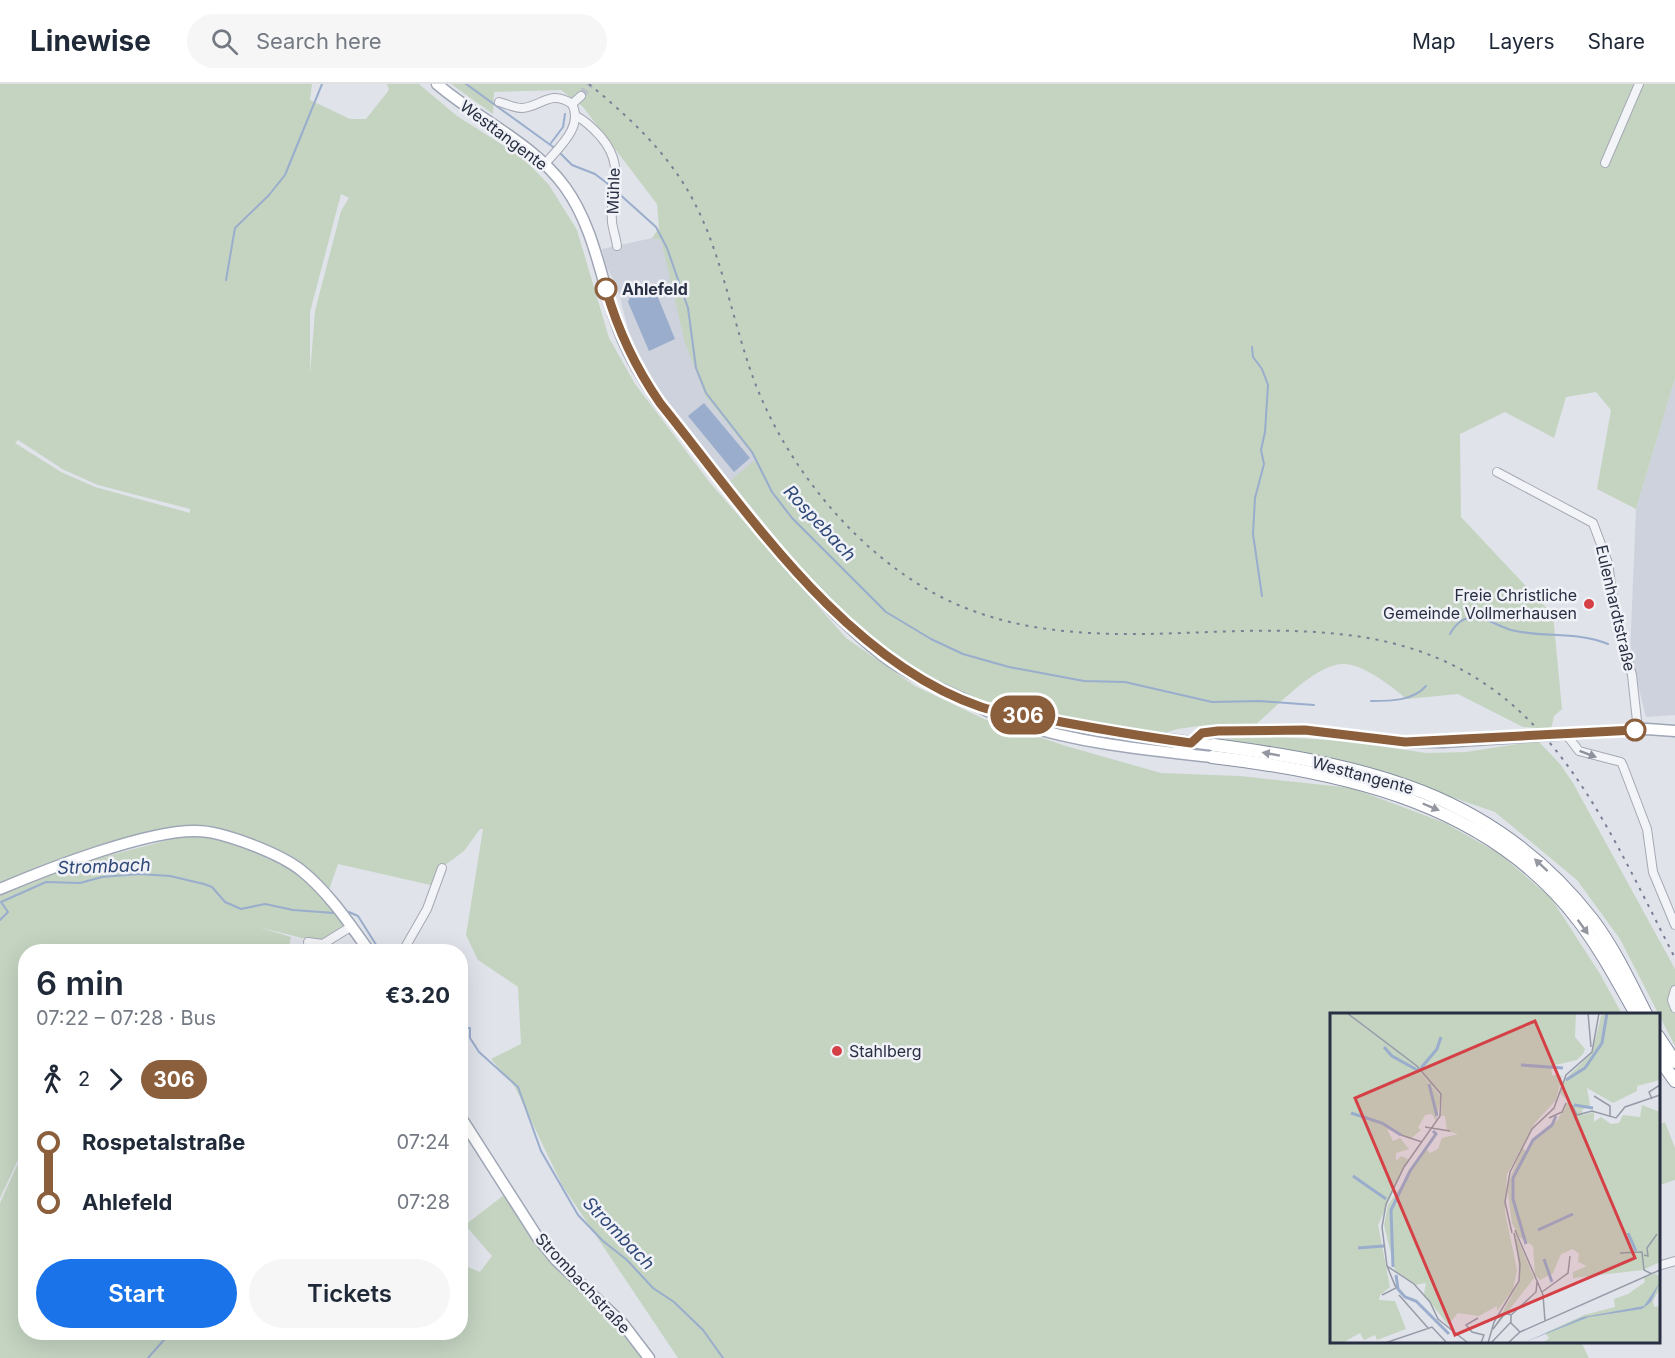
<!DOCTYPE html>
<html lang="en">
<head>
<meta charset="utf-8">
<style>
  :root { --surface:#fff; --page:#f6f6f7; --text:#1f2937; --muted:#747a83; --line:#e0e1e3; --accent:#1a73e8 }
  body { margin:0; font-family:Inter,sans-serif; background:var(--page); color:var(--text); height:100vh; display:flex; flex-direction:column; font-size:22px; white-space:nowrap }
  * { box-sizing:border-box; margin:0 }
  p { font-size:20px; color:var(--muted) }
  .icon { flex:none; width:33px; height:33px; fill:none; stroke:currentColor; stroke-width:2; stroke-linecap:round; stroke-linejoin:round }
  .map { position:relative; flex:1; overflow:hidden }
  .side { position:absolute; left:18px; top:860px; width:450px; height:396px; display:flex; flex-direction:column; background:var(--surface); border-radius:24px; box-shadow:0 6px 24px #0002 }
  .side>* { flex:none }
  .badge { padding:0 12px; border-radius:20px; font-size:21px; line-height:39px }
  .map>.badge { position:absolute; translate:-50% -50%; box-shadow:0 0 0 3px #fff }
  .legs { display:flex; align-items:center; gap:9px; height:66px; padding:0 18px; font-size:20px }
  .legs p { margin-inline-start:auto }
  .summary { display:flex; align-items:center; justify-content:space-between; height:102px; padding:0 18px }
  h1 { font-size:33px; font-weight:600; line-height:45px }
  .action { display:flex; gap:12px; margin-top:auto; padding:12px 18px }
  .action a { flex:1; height:69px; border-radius:36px; background:var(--accent); color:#fff; font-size:24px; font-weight:600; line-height:69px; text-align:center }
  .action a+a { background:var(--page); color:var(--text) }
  ul { padding:0 18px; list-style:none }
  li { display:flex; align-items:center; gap:21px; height:60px; font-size:22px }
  li i { display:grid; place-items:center; width:9px; height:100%; margin:0 8px; background:currentColor }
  li i::after { content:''; width:15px; height:15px; margin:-8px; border:4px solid; border-radius:50%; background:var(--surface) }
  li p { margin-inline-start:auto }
  li:first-child i { background:linear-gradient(#0000 50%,currentColor 0) }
  li:last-child i { background:linear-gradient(currentColor 50%,#0000 0) }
  header { display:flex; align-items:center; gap:36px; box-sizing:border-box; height:84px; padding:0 30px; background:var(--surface); border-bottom:2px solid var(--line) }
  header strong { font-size:28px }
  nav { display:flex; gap:33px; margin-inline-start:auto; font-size:21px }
  .search { width:420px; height:54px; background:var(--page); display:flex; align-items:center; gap:15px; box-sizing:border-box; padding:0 21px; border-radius:33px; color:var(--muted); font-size:22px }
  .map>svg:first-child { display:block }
</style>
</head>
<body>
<header>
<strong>Linewise</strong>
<div class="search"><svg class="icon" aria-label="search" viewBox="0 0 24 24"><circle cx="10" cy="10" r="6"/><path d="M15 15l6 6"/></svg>Search here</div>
<nav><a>Map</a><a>Layers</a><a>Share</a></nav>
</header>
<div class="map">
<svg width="1675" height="1274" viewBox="0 0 1675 1274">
  <rect width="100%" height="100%" fill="#e0e3ea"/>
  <g fill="#ced2dc">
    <polygon points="652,154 661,156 706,313 757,375 730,397 663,314 634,268 617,202 607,184 602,165"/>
    <polygon points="1675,294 1675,631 1646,633 1630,569 1636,425"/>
  </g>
  <g fill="#c4d4c1" fill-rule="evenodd">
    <path d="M0,0H312L310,16L350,35H366L389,6L387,0H419L457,32L523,74L549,101L577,146L609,254L635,300L711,400L846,554L915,602L984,635L1066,662L1161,689L1240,692L1352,704L1445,739L1500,770L1551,814L1600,890L1622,930H1332V1258H1581L1589,1274H678L562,1101L515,1003L491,975L521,960L518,903L478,876L466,851L483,745H480L464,767L441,784L435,802L338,780L329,806L264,764L184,744L0,801ZM341,110L349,114L341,127L315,227L310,290V228ZM18,356L64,386L98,401L190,425V429L95,403L61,388L15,359Z"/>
    <path d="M451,0H1675V294L1636,425L1597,405L1611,326L1596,308L1566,313L1554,354L1505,328L1460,350L1461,433L1553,531L1562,625L1554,632L1551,645L1523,643L1458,610L1407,615C1392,603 1363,579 1342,580C1313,582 1277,623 1255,641C1230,641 1203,640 1178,645C1172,646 1167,649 1161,650C1127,650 1091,641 1058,634C1028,628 998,623 970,613C864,573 799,481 730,397L756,375L706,313L685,259L661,156L652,154L659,144L657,120L583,23L561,6L494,8L493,30Z"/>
    <polygon points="1278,653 1346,657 1426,669 1466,668 1538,657 1560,680 1573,699 1675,885 1675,962 1620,855 1577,796 1495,728 1376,687 1216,655"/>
    <polygon points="188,751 214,751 295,787 326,816 347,844 323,859 258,843 291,853 288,867 26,867 25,1061 0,1114 0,811 84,778"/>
    <polygon points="1665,1038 1675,1064 1675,1096 1660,1101 1659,1041"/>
    <polygon points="25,1064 26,1248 460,1248 461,1180 480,1188 492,1172 465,1141 504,1111 646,1274 0,1274 0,1119"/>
  </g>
  <g fill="#9aadcc">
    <polygon points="650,204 655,206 675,255 649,267 628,218 630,213"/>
    <polygon points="704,319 750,374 734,388 688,332"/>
  </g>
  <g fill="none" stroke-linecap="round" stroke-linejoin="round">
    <g stroke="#9aadcc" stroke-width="2">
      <polyline points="466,0 556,65"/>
      <polyline points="551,59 563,43 565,30"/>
      <polyline points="560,69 572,81 595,90 612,103"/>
      <polyline points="616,107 656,143 667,164 688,224 696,284 706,309 752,368 772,408 792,434 886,528 931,555 963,570 1009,583 1084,597 1125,598 1212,618 1260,617 1314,621"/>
      <polyline points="226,196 235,144 269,111 285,91 322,0"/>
      <polyline points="1252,263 1253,273 1262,285 1268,301 1265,348 1261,366 1264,380 1255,414 1253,450 1262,512"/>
      <path d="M1450,550C1455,541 1461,534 1471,534C1486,533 1498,542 1511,546C1543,554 1577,547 1608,560"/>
      <path d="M1371,617C1391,617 1413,617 1426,602"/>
      <polyline points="349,828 358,832 380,867"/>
      <polyline points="0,836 8,828 1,818 46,798 80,799 102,793 139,790 170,792 204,800 212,803 225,818 241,825 265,820 293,826 334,829"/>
      <polyline points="460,944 470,944 470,954 479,968 518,1003 541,1067 578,1131 603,1157 627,1176 653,1204 674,1218 703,1246 723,1274"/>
      <polyline points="148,1274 171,1248"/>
    </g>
    <polyline stroke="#bbbfc8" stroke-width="8" stroke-dasharray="8 4" stroke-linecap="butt" points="581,12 590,0"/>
    <defs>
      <g id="minor">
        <path d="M499,18C506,20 515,24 522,24C541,23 550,5 572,20C584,43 558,64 545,80"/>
        <polyline points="572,20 581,12"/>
        <path d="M576,32C586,37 593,44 601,53C627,84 609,104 612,138C613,146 616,154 617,162"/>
        <polyline points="1605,79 1639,0"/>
        <polyline points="1497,388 1593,439 1608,479 1616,536 1632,591 1638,646"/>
        <polyline points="1566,650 1579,667 1621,678 1623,682 1647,745 1653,788 1675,841"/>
        <polyline points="308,858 323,860 352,842"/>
        <polyline points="403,867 427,825 442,784"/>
        <polyline points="1675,906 1672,916 1675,924"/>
        <polyline points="1658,1182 1675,1177"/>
      </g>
      <g id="major">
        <path d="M437,0C479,36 532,58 565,103C593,142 600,190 615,235C625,266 641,292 659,319C727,403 798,504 882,571C905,589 935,602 961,614C978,622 994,631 1011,637C1076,659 1145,666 1212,673"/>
        <polyline points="995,626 1099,647 1214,661"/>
        <path d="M1175,668C1192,664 1195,650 1215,647L1305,646L1405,658H1443L1647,645L1675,647"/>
        <path d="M0,805C47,785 147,746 196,747C223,747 281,770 302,787C329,809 349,839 369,867"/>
        <polyline points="460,1032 538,1154 556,1176 623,1240 649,1274"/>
      </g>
      <g id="highway">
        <path d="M1214,661C1365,681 1493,708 1592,835C1614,864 1630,898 1646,930"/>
        <path d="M1212,673C1349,689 1491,721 1579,837C1601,866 1618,898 1636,930"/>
        <polyline points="1658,952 1675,978"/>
        <polyline points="1658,973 1675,997"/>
      </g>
    </defs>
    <use href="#minor" stroke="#a5a9b4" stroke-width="10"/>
    <use href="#major" stroke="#9fa6b6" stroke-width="13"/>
    <use href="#highway" stroke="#878fa1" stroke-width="14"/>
    <use href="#minor" stroke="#f3f4f8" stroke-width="8"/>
    <use href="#major" stroke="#fff" stroke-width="10"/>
    <use href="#highway" stroke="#fff" stroke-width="12"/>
    <path stroke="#798094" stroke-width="2" stroke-dasharray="3 6" stroke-linecap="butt" d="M589,0C629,33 667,68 692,114C720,166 730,225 749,282C776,364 837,446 909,494C981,543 1061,551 1145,550C1209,549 1275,543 1338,550C1538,569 1595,719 1675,874"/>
  </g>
  <defs><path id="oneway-solid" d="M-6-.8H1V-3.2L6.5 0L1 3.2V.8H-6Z" transform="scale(1.5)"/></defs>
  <g fill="#9497a0">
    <use href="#oneway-solid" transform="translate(1271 670) rotate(-170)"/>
    <use href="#oneway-solid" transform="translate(1431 723) rotate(23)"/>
    <use href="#oneway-solid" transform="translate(1541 781) rotate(-137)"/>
    <use href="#oneway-solid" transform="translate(1583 843) rotate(54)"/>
  </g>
  <use fill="#8e929d" href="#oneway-solid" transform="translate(1588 670) rotate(21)"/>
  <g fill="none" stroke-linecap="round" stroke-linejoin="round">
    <defs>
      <path id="line-1" d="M606,205C618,247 635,283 660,319C747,427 845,577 981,623C998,629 1017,629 1035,633C1087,643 1138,652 1191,659L1202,649L1218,647L1305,646L1405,658L1635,646"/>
    </defs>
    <use href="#line-1" stroke="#fff" stroke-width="14"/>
    <use href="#line-1" stroke="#8b5e3c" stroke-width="9"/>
  </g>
  <g fill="#fff" stroke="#8b5e3c" stroke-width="3">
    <circle cx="606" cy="205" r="10"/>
    <circle cx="1635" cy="646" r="10"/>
  </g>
  <g fill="#d54046" stroke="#f0f2f7" stroke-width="2">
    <circle cx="1589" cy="520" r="6"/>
    <circle cx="837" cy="967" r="6"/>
  </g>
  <g text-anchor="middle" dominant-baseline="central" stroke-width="5" stroke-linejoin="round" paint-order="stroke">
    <g font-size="16" fill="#282f42" stroke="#f0f2f7">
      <text transform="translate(504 51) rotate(37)">Westtangente</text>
      <text transform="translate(613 107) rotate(-88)">Mühle</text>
      <text transform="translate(1616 524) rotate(77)">Eulenhardtstraße</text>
      <text transform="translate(1363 691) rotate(15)">Westtangente</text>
      <text transform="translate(583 1199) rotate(47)">Strombachstraße</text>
    </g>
    <g font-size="16" font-weight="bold" fill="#282f42" stroke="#f0f2f7" text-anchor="start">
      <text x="622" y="205">Ahlefeld</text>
    </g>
    <g font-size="16" fill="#282f42" stroke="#f0f2f7" text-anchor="end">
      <text x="1577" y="511">Freie Christliche<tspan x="1577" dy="18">Gemeinde Vollmerhausen</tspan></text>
      <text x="849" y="967" text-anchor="start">Stahlberg</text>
    </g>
    <g font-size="18" font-style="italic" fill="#304978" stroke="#f0f2f7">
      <text transform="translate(820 439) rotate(47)">Rospebach</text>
      <text transform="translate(104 782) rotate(-2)">Strombach</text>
      <text transform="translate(619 1149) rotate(46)">Strombach</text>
    </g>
  </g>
  <g transform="translate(1330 929)">
    <rect width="330" height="330" fill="#e0e3ea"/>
    <path d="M0,0H17L58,33L18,0H246L245,24L255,36L253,41L247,47L221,53L222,62L232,63L226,87L205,110L177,161L175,199L187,257L183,277L167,298V293L149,303L128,300L118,312L94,281L96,270L86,272L65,257L54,212L58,192L96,136L100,140L108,136L112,125L128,121L117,118L115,103H111L112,84L82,50L111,84L106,108L102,101L95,102L88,115L91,117L80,126L57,116L63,128L70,125L79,136L66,140V148L71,143L78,146L48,212L60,274L50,282L49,287L65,288L76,316L47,327L45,322L34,327L30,320L12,330H0ZM276,0H330V67L307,73V78L283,90L257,75L260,92L252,97L253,102L264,99V109L271,104L281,111L289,110L293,102L310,104L312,92L330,99V249L313,257L243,265V259L257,253L248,249L249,241L243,236L231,241L223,260L210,267L205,262L203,233L189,224L182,210L177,173L192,135L197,138L209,121L227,108L238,88L230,80L234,67L262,40L271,3ZM185,220L204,265L161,320L190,268ZM325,261L330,263V275L323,288L324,294L330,293V330H213L219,325L215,320L254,302L285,294L284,286L298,281L315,269L314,265Z" fill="#c4d4c1"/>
    <path d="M330,269L321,289L312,296L259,304L193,330L253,304L314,293Z" fill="#9aadcc"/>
    <path fill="none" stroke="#9aadcc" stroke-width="3" d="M54,34L62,43L89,58M191,52L233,55M91,55L107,36L111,24M236,67L255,55L272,30L277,0M99,71L107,103M244,92L263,95M21,100L52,110L71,122M23,163L56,186M208,217L243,201M298,220L306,238M196,231L183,186V165L203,127L222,112L226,103M28,235L54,233M214,246L222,269M63,254L61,197L80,158L106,121L103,118M66,262L68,276L75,284L86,288L119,321"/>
    <path fill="none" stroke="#969ba7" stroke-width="1.5" d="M17,0L87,53L111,81L110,103L74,154L56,191L52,214L57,253L84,271L100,289L108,306L138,330M258,0L261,34M264,83L280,93V104M322,86L319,79L330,72M242,92L247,102L262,98L286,105L295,94L330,82M219,105L232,99L236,90M95,114L120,118M71,122L92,129M185,217L213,282L215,308M182,220L175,189L180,159L202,116L224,95L236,62L262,39L269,0M290,240L312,239L314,257L322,261M314,242L318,243L317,235L327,221M212,279L238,260L240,243M52,282L66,275L57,253M69,282L98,315M148,305L136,312L142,319L154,322L151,330M163,316L175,300L181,302M190,319L181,310V302L206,279L207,269M55,330L102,314L117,330M158,330L164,309L189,268L190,251L184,220M161,330L181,309M178,330L190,319L330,257"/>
    <path fill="#d54046" fill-opacity="0.15" stroke="#d54046" stroke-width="3" d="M205,8L305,245L125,322L25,85Z"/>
    <rect width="330" height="330" fill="none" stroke="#282f42" stroke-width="3"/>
  </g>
</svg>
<b class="badge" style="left:1023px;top:631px;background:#8b5e3c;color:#fff">306</b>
<section class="side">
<div class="summary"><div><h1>6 min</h1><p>07:22 – 07:28 · Bus</p></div><b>€3.20</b></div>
<div class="legs"><svg class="icon" aria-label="walk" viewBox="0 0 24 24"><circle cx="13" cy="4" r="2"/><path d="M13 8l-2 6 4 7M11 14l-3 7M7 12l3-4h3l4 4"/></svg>2<svg class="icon" aria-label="forward" viewBox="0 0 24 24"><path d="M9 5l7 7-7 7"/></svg><b class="badge" style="background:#8b5e3c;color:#fff">306</b></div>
<ul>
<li><i style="color:#8b5e3c"></i><b>Rospetalstraße</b><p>07:24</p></li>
<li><i style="color:#8b5e3c"></i><b>Ahlefeld</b><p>07:28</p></li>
</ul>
<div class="action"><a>Start</a><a>Tickets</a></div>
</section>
</div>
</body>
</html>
